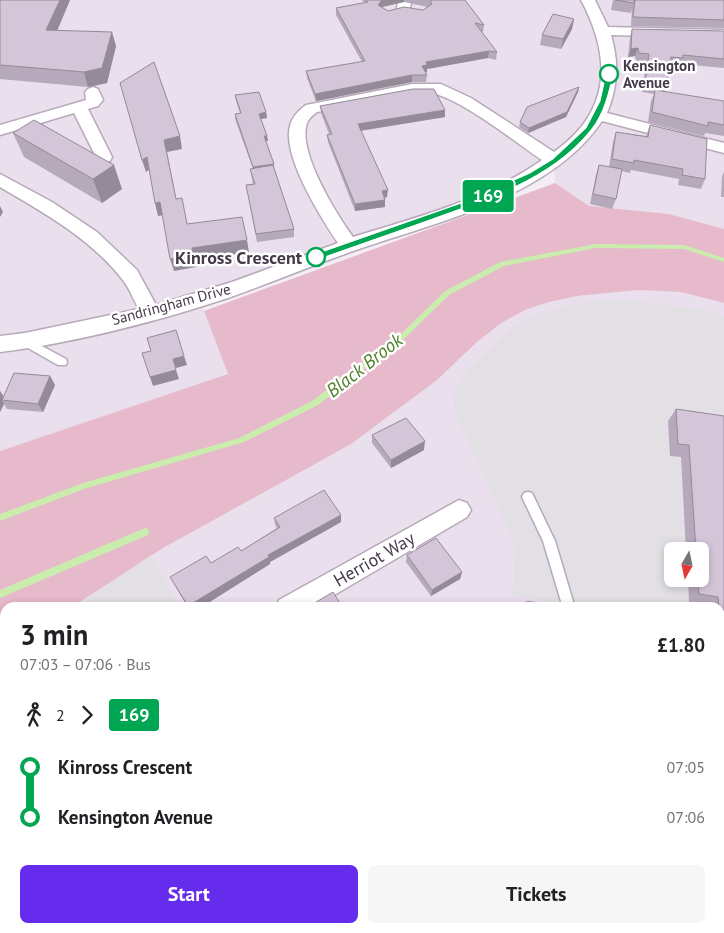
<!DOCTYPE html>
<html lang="en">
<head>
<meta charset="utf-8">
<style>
  :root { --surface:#fff; --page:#f6f6f6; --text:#202124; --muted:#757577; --accent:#652ced }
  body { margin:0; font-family:"PT Sans",sans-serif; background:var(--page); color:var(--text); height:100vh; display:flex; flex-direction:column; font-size:19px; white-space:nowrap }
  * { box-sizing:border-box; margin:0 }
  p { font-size:16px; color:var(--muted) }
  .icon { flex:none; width:28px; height:28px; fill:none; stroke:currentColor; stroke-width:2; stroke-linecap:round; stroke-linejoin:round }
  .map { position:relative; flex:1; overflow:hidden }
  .panel { position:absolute; left:0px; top:602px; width:725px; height:331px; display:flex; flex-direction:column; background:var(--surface); border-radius:15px 15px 0 0; box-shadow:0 2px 8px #0003 }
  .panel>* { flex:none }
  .badge { padding:0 10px; border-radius:4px; font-size:18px; line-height:32px }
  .needle { width:32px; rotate:189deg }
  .controls { position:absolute; left:664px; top:542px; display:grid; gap:10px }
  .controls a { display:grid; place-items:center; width:45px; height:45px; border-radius:8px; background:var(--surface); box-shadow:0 2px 8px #0003; font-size:25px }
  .map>.badge { position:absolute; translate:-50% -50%; box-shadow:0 0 0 2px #fff }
  .legs { display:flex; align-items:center; gap:8px; height:55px; padding:0 20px; font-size:16px }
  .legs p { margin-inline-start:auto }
  .headline { display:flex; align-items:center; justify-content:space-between; height:85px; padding:0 20px }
  h1 { font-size:28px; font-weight:700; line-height:38px }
  .button { display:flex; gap:10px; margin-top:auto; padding:10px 20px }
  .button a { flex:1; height:58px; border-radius:8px; background:var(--accent); color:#fff; font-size:20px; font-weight:700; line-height:58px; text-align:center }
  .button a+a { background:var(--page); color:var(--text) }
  ul { padding:0 20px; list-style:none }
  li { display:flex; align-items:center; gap:18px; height:50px; font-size:19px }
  li i { display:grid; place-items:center; width:8px; height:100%; margin:0 6px; background:currentColor }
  li i::after { content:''; width:12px; height:12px; margin:-6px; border:4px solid; border-radius:50%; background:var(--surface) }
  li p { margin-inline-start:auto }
  li:first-child i { background:linear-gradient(#0000 50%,currentColor 0) }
  li:last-child i { background:linear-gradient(currentColor 50%,#0000 0) }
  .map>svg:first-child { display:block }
</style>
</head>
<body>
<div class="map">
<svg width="724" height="933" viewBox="0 0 724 933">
  <rect width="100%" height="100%" fill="#f4edf5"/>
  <g fill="#eadfed" fill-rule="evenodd">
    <polygon points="0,0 724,0 724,229 669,214 589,206 555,183 555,162 533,175 200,300 228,374 0,451"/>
    <path d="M638,290L681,292L724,303V933H0V635L5,633V929H720V608L70,607L163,548L437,380L477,342L501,323L525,310L549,302L577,296ZM672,551H700V579H672Z"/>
  </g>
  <polygon fill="#e6b9cb" points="555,183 589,206 669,214 724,229 724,303 681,292 638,290 577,296 549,302 525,310 501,323 477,342 437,380 351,444 163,548 72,607 5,608 5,633 0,635 0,451 228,374 204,311"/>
  <g fill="#e3e0e5">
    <polygon points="596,300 634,300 717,312 724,318 724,429 667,420 671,456 680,458 686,551 672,551 672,579 688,579 690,604 708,607 579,607 512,596 516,546 459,422 453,404 456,389 466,372 509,330 534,315 562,307"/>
    <polygon points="151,555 179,607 78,607 78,606"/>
    <polygon points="720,772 724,773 724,931 722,933 712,933 707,929 720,929"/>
    <polygon points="5,845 5,929 38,929 35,933 0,933 0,851"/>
  </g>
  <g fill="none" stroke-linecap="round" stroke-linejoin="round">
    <g fill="#caedae" fill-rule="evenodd">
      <polygon points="596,244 684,245 724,258 724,262 684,249 596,248 504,266 449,295 404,339 318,405 244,442 84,489 0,521 0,514 83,483 239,438 312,401 400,335 445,291 500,262"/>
      <polygon points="145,528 148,529 149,532 148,535 0,598 0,590"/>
    </g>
    <defs>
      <g id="service">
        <polygon points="25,337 66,359 67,362 66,365 58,365 21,344 20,341 21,338"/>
        <polygon points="528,492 532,493 555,541 575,608 563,608 543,541 522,497 524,493"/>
        <polygon points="528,602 537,604 539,608 522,608 524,604"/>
        <polygon points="724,865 724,885 720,887 720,867"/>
        <polygon points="5,878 5,899 0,901 0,880"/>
        <polygon points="568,929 584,929 586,933 570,933"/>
        <polygon points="618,929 634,929 636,933 620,933"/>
      </g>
      <g id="minor">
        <polygon points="398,0 412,0 409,11 399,11 397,8"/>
        <path d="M581,0H595L608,27L724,30V38L611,35C619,63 618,86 607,113L724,143V153L602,121C549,200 430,223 345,254C306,268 267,284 228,298C158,321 74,343 0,352V336L25,333L139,309C133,299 129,287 122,279C90,238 44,213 0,187V174L52,202L97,232L137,270L156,305L232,282L338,243C321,218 282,156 290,126C292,117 299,110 306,105L412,84H441L471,98L554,152C611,112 612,58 581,0ZM430,93C456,95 518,144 542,160C487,199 417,217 353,237C337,215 297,152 307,123C309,118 313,115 317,112L412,94Z"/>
        <polygon points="93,87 98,89 103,100 98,106 88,109 112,157 110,161 104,162 98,161 74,113 0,135 0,125 86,100 85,92 88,89"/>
        <polygon points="459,500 467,503 471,510 467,517 312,608 276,608 279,600"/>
        <polygon points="214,929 246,929 244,933 212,933"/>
      </g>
    </defs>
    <use href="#service" stroke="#b7a9ba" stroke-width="3"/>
    <use href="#minor" stroke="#b7a9ba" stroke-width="3"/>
    <use href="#service" fill="#fff" fill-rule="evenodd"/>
    <use href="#minor" fill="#fff" fill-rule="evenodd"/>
  </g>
  <g fill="#b6a9bb" fill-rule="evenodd">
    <polygon points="0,0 70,0 57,31 116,46 107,83 88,87 0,79"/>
    <path d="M362,0H465L484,25L483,32L481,31L497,52L496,60L488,58L427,69V72H425L427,75L426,82H412L316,101L307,78L306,71L362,62L336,15V8L364,3ZM404,2L428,7L423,10L388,11L382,7Z"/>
    <polygon points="613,0 724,0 724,28 631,26 632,9 631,13 611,10"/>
    <polygon points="574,19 572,29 561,49 540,45 542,35"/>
    <polygon points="632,29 724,31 724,68 681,64 680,67 670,65 666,87 664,92 724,101 724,136 705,133 704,136 648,122 651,101 654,94 642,92 646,63 636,61 635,56 628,57 630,37"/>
    <polygon points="579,87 578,92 566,117 528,133 519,127 520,122"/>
    <polygon points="235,95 266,112 267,118 261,119 267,136 268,141 266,141 274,164 274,169 294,229 294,237 257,242 246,185 253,184 250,169 253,169 235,119 235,114 240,113 236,101"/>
    <polygon points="320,106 445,117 361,131 387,197 385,198 385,207 355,211 328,142 327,135 329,134 321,113"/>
    <polygon points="650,125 705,179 701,189 678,185 679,179 631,170 630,173 621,171 616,199 612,209 590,204 596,175 599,165 609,167 613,142 616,132 646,136"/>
    <polygon points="13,133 122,189 102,203 24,157"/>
    <polygon points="724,172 724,197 721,197 722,176"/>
    <polygon points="50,376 55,385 43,412 7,409 4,404 0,412 0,391 3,396"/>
    <polygon points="676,409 724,416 724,756 720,755 720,608 708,608 708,607 689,604 688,579 700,579 700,551 686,551 681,457 670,456 668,421"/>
    <polygon points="372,435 424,450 391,468 372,443"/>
    <polygon points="341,515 341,522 270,562 270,564 200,608 188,608 174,584 241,551 277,528 275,525 274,518"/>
    <polygon points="407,555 462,572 460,579 431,596 406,562"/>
  </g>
  <g fill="#948a98">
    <polygon points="60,0 70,0 51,45 46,30"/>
    <polygon points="382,0 404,0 404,2 382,7 378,5"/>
    <polygon points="574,19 572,29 561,49 563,39"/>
    <polygon points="112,32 116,46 107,83 88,87 84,72"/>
    <polygon points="638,48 635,56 628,57 631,49"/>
    <polygon points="489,51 488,58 427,69 427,72 421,73 422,66 426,62"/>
    <polygon points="412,75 412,82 316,101 315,94"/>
    <polygon points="579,87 578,92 566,117 528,133 529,128"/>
    <polygon points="445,110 445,117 358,131 358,124"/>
    <polygon points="266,112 267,118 260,119 259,114"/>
    <polygon points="180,136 182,149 167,152 179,212 164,140"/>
    <polygon points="264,136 267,136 268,141 265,141"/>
    <polygon points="147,157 150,169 146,172 142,160"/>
    <polygon points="274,164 274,169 254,172 253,167"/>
    <polygon points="114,165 122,189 102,203 93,179"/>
    <polygon points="388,190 387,197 382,198 382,191"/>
    <polygon points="385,200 385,207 355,211 355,204"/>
    <polygon points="160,202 164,215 158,216 155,203"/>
    <polygon points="0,206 3,212 0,217"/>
    <polygon points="247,240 249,252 195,260 196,267 174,271 170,259 192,248"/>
    <polygon points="184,356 187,365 176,368 173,359"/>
    <polygon points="176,370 179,379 153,386 150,377"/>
    <polygon points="50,376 55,385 43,412 38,404"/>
    <polygon points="0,391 6,400 2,400 4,404 0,412"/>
    <polygon points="425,441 424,450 391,468 391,460"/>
    <polygon points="341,515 341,522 270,562 270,564 200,608 188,608 188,606 268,555"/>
    <polygon points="462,572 460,579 431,596 432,590"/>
    <polygon points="98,929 104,929 120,933 114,933"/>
    <polygon points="173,929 178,929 177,933 172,933"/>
  </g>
  <g fill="#d4c5d9" stroke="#948a98">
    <polygon points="0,0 60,0 46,30 112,32 102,68 84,72 0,65"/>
    <polygon points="366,0 382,0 378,5 388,11 404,7 423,10 432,4 430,0 465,0 484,25 475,23 497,52 489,51 426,62 427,65 422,66 427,75 412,75 315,94 306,71 365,61 336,8 368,2"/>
    <polygon points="615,0 634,0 634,3"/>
    <polygon points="635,0 724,0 724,20 633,17"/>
    <polygon points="553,14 574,19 563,39 542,35"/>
    <polygon points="632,29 724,31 724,59 683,55 683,58 671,57 666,87 645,83 649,54 639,53 638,48 631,49"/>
    <polygon points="154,62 180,136 164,140 176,199 182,198 187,224 242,217 247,240 192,248 193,255 170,259 160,202 155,203 147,157 142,160 120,83"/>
    <polygon points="579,87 567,112 529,128 520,122 527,107"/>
    <polygon points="413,89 434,89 445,110 358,124 388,190 382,191 385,200 355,204 327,135 332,134 320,106"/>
    <polygon points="655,90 724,101 724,125 708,122 708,126 652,112"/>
    <polygon points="259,92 266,112 259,114 267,136 264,136 274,164 253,167 235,114 241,113 235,95"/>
    <polygon points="34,120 114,165 93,179 13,133"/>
    <polygon points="650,125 707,139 705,179 682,175 683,169 634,160 634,163 612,159 616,132 648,137"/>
    <polygon points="273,165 294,229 256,234 246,185 255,184 250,169"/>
    <polygon points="599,165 622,169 616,199 593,194"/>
    <polygon points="176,330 184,356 173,359 176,370 150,377 142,353 151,351 147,338"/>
    <polygon points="14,373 50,376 38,404 2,400"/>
    <polygon points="676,409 724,416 724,676 720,626 720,608 719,608 718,597 699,594 698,579 700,579 700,551 696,551 689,445 678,444"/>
    <polygon points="406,418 425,441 391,460 372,435"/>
    <polygon points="324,490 341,515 268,555 269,557 188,606 170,577 206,556 211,563 238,547 241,551 280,527 274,518"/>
    <polygon points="436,538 462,572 432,590 407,555"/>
    <polygon points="333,592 343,608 316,608 313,604"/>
    <polygon points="0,690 5,694 5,813 3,816 0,813"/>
    <polygon points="97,929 98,929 114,933 96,933"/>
    <polygon points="119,929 173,929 172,933 117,933"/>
    <polygon points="288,929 336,929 335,933 287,933"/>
  </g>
  <path fill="#00a651" stroke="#fff" d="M609,72L613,74C609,93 604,114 591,130C551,180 485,200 427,221C391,234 355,246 319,259H313V255L467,201L530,173L553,159L586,128L600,101L606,74Z"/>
  <g fill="#fff" stroke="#00a651" stroke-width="2.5">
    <circle cx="609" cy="74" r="9"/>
    <circle cx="316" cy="257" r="9"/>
  </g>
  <g text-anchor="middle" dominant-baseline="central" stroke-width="5" stroke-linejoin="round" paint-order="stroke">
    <g font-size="15" font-weight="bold" fill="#463a4a" stroke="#fff" text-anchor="start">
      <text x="623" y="65">Kensington<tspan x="623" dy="17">Avenue</tspan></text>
    </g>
    <g font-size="15" fill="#463a4a" stroke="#fff">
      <text transform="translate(171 304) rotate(-15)">Sandringham Drive</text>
    </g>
    <g font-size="18" font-weight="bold" fill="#463a4a" stroke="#fff" text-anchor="end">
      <text x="302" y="257">Kinross Crescent</text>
    </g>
    <g font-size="18" fill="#463a4a" stroke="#fff">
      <text transform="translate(374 559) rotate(-30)">Herriot Way</text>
    </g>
    <g font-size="19" font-style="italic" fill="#51802d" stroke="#fff">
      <text transform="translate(364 365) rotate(-38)">Black Brook</text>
    </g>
  </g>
</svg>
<div class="controls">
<a><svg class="needle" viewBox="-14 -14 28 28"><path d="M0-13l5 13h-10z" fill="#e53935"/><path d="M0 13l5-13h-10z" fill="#757577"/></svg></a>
</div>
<b class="badge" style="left:488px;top:196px;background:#00a651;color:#fff">169</b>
<section class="panel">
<div class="headline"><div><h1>3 min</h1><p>07:03 – 07:06 · Bus</p></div><b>£1.80</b></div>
<div class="legs"><svg class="icon" aria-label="walk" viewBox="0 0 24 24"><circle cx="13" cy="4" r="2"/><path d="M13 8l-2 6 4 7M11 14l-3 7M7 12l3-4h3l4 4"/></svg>2<svg class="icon" aria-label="forward" viewBox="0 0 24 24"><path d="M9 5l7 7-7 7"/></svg><b class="badge" style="background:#00a651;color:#fff">169</b></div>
<ul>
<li><i style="color:#00a651"></i><b>Kinross Crescent</b><p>07:05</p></li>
<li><i style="color:#00a651"></i><b>Kensington Avenue</b><p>07:06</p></li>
</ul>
<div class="button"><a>Start</a><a>Tickets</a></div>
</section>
</div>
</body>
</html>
